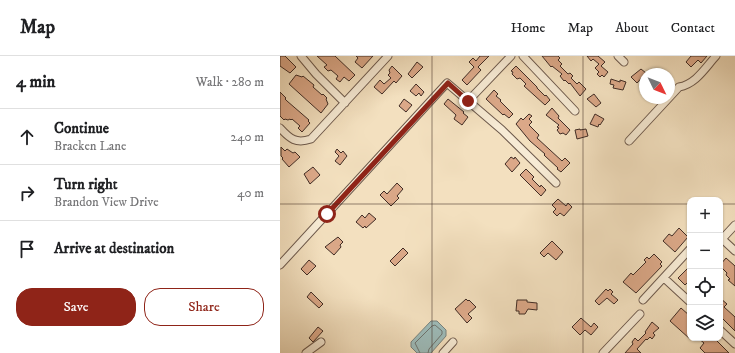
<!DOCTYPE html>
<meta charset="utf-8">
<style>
body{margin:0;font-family:"IM FELL DW Pica",serif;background:#f2f2f2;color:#202124}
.controls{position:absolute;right:12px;bottom:12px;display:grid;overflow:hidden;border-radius:8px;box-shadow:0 1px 3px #0004}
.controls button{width:36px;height:36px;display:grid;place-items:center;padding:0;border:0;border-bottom:1px solid #e0e0e0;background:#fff;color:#202124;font:20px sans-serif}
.compass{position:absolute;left:359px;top:12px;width:36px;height:36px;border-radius:50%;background:#fff;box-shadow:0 1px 3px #0004;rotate:133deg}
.stop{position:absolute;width:12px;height:12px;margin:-9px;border:3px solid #8f2418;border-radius:50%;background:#fff}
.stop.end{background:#8f2418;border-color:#fff;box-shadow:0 1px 4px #0008}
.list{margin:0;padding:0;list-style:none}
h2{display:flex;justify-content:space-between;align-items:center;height:52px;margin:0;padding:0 16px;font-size:17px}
h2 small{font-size:13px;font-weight:400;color:#757577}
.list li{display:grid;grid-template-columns:26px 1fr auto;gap:12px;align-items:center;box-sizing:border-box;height:56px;padding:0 16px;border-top:1px solid #e0e0e0}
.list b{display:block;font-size:15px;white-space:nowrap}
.list p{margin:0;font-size:13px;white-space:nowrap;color:#757577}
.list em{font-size:13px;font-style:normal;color:#757577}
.actions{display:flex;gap:8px;padding:12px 16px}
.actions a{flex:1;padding:9px 0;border:1px solid #8f2418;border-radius:16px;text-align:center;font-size:14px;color:#8f2418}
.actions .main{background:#8f2418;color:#fff}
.icon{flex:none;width:22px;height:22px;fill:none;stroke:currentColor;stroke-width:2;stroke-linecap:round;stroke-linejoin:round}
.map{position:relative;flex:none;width:455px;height:297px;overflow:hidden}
header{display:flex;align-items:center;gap:24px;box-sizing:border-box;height:56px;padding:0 20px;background:#fff;border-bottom:1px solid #e0e0e0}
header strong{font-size:19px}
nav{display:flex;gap:22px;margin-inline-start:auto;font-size:14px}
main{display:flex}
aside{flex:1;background:#fff}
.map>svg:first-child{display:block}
.water{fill:#9dbbb9;stroke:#78827e}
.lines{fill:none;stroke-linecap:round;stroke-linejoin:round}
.shore{stroke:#6e746f;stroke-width:1}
.building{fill:#dba888;stroke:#402c25}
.minor-casing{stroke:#6d594c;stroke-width:9}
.minor{stroke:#f7ebd5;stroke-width:7}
.route{stroke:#8f2418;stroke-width:5}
.grid{fill:none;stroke:#402c25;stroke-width:1;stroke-opacity:0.55}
</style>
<header>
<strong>Map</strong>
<nav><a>Home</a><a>Map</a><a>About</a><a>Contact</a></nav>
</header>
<main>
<aside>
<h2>4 min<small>Walk · 280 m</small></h2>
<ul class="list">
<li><svg class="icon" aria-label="ahead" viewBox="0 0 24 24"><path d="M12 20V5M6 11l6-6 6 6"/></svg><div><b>Continue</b><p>Bracken Lane</p></div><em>240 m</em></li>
<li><svg class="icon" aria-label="right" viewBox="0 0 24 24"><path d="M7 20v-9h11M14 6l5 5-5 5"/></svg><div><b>Turn right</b><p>Brandon View Drive</p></div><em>40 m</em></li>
<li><svg class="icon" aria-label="arrive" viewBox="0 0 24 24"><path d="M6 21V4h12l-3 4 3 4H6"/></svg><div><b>Arrive at destination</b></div></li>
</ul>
<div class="actions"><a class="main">Save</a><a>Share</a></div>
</aside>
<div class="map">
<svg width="455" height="297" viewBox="0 0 455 297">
<rect width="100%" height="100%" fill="#f3e0bf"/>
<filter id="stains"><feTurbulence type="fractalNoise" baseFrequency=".005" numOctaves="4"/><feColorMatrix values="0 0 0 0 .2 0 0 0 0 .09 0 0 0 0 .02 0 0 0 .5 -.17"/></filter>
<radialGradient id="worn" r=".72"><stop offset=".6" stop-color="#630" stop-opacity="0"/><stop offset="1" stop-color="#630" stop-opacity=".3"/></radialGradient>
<path class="water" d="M151 265H157L166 274V280L151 297H137L131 291V286Z"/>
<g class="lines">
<path class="shore" d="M140 297 135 287 152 270 155 269 162 275V278L149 293 148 297"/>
</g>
<path class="building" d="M0 0H5L16 11 10 17 0 10Z
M37 0H55L75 19 69 25 64 21 60 26 56 23 58 20 51 14 48 15 44 11 47 9Z
M76 0H93L82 12 75 6 78 2Z
M200 0H209L198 11 201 14 187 29 182 24 194 11 189 6 193 2 196 5Z
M262 0H278L280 2 278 4 282 8 280 10 288 18 290 17 293 20 291 22 297 28 299 26 306 33 300 40 290 27 289 28 285 24 284 25 280 20 282 18 272 10 271 11Z
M307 0H318L325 6 321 10 328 16 324 21 322 19 320 21 317 18 319 16 315 12 319 8 313 3 311 5Z
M411 0H427L421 7 418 4 411 11 406 6Z
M137 6 143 11 132 22 128 18Z
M112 10 122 20 116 27 114 25 102 38 94 31 100 24 104 28 111 22 108 19 110 17 109 14Z
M236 10 257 31V32L265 40 266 39 270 44 265 49 244 30 246 28 240 22 237 23 232 18 233 16 231 15Z
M361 13 366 17 357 27 351 21Z
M16 19 22 21 23 20 34 29 33 31 42 39 43 38 47 42 46 43 48 48 41 57 9 28Z
M331 23 340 26V24L346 26 343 34 333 32 334 29 330 28Z
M136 28 144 36 141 40 139 37 136 40 130 35Z
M214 34 218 38 216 40 221 44 220 45 233 58 229 62 224 58 223 59 206 43Z
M0 36 6 42 5 43 7 45 29 64 28 65 30 67 22 76 18 72 20 70 12 63 11 64 10 63 8 64 5 63 4 64 0 60Z
M314 38 321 47 316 51 307 43Z
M124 43 132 49 126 56 119 50Z
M168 43 184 56 183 57 188 61 182 69 174 63 176 59 164 48Z
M272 52 279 60 278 62 290 74 286 79 283 77 280 78 277 74 279 72 277 71 279 69 266 59Z
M249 58 252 60 249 63 252 66 249 69 259 79 257 82 282 105 285 102 290 107 281 116 277 113 278 112 265 100 264 99 265 98 250 85 236 68 241 62 243 64Z
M315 58 324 63 320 69 319 68 318 71 310 68Z
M300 73V74L306 73 308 80 297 83 295 74Z
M1 91 5 95 7 93 13 97 15 96 20 101 9 111 2 103 3 102 1 100Z
M57 93 61 97 63 95 67 100 60 109 55 105 59 100 55 96Z
M231 101 234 103 235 101 240 107 232 116 225 108Z
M33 111 40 119 30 128 24 118Z
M246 113 254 121 252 123 260 131 261 129 266 134 261 140 240 119Z
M117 127 123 133 117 140 119 142 111 150 100 139 104 135 107 138Z
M278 143 286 150 288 147 292 151 284 160 280 157 277 160 273 156 276 153 272 149Z
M89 157 96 163 86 172 85 170 83 172 76 166 82 159 85 162Z
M399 172 408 181 395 196 383 185 389 178 392 180Z
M58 181 63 186 60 189 61 191 54 199 45 191Z
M272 185 283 196 276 204 268 197 264 201 260 197Z
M123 192 128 197 115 210 110 205Z
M374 198 382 206 380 208 382 210 356 237 343 226 351 217 353 219 366 206 364 204 367 201 369 203Z
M446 202 455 210V230L448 224 450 223 446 219 447 217 440 210V209Z
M29 204 36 210 27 219 21 213Z
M410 210V224L405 229 398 222Z
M326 233 328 235 330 233 333 236 331 238 338 244 334 248 327 242 319 249 315 245Z
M31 236 43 248 39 252 27 241Z
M440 242 447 248 444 251 455 261V275L440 260Z
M186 243 188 245 189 244 196 251 188 258 192 262 187 267 175 253Z
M237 244H247V246L257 247V254L248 253 245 258H239V255H236Z
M401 252 410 260V283L390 265Z
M301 262 311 271 314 267 318 271 311 279 305 274 300 279 292 271Z
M372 266 379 272 373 277 375 279 372 283 370 281 367 284 366 283 357 293 361 297H345L353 288 352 286 355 282 358 285 366 277 365 276Z
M38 271 43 275 33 286 29 282Z
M418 282H434L449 297H425L420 292 424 287Z"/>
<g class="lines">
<defs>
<path id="minor" d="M21 0 36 18 65 47
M243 0 295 55
M338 0 344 6
M188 45 231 0
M0 72C10 83 16 88 31 83L108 0
M349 85 399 31C416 28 425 12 436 0
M440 181 455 195
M442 183 455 169
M0 209 167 27 222 74 276 127
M384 222 410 246
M363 244 410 193
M440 274 455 288
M26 297 41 286
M163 297 173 286
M323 297 360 258"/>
</defs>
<use href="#minor" class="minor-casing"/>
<use href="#minor" class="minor"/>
</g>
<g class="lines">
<path class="route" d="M47 158 168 27 188 45"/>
</g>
<path class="grid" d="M152 0V297M303 0V297M0 148H410M440 148H455"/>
<rect width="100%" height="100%" filter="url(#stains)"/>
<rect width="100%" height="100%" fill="url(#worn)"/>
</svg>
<div class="controls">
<button>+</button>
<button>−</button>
<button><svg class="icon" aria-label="locate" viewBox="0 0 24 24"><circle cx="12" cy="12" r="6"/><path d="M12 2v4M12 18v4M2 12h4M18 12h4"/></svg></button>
<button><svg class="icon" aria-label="layers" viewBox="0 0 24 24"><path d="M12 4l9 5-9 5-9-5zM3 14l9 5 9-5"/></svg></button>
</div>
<svg class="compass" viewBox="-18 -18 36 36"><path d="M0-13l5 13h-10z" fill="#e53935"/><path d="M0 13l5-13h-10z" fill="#757577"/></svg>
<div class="stop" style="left:47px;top:158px"></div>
<div class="stop end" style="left:188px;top:45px"></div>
</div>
</main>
